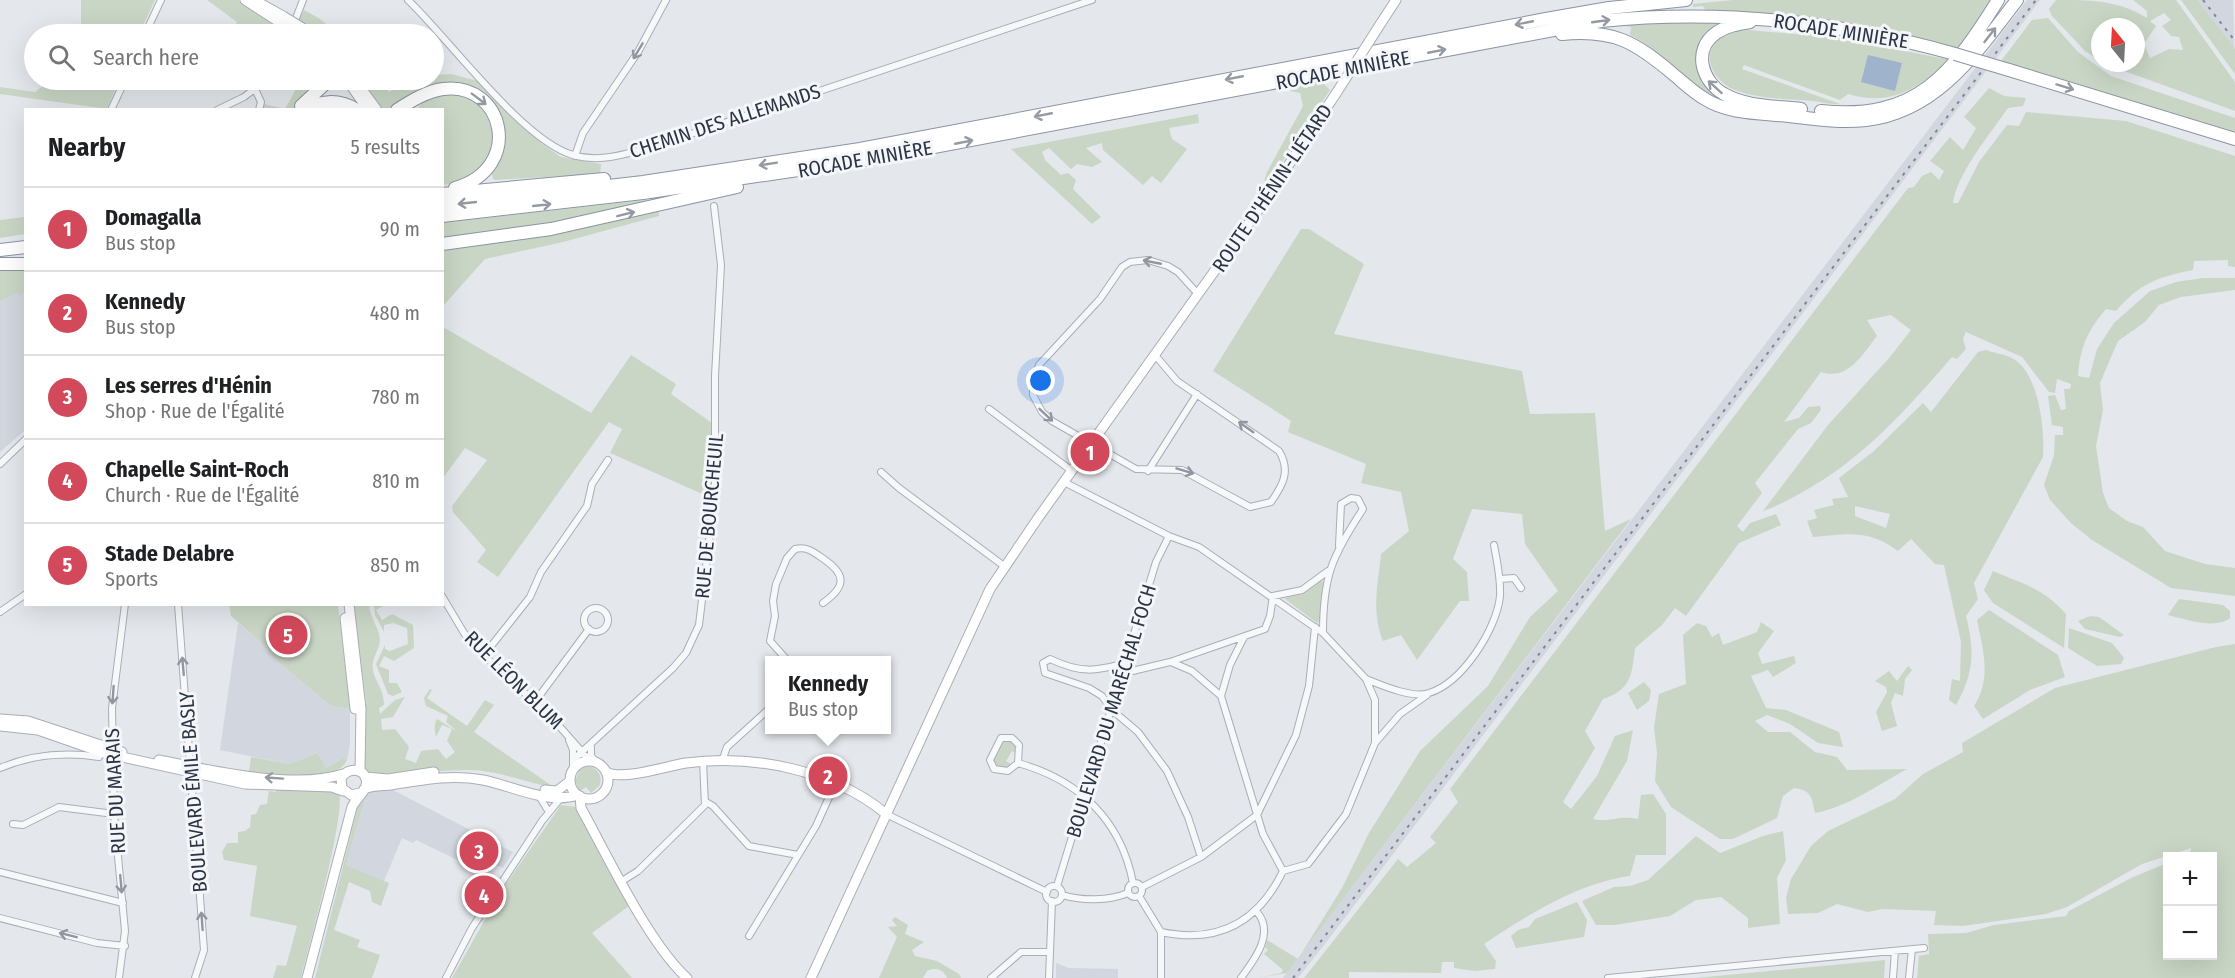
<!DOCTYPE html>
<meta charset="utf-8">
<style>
body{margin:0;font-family:"Fira Sans Condensed",sans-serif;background:#f2f2f2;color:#202124}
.controls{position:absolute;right:18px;bottom:18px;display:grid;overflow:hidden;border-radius:0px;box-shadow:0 6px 24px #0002}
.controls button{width:54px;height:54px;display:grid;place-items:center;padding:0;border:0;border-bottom:2px solid #e0e0e0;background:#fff;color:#202124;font:30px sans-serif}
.compass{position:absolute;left:2091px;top:18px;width:54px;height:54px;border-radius:50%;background:#fff;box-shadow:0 6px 24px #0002;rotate:342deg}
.you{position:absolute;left:1041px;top:381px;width:21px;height:21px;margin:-15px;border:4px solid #fff;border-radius:50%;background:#1a73e8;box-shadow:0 0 0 9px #1a73e833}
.badge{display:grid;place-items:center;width:39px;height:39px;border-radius:50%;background:#d1495b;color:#fff;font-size:20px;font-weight:700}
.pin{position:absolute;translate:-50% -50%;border:3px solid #fff;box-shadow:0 2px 6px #0006}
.popup{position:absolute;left:765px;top:656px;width:126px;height:78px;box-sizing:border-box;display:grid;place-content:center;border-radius:0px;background:#fff;filter:drop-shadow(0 2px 4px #0005);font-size:20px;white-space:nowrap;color:#757577}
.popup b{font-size:22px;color:#202124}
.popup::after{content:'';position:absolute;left:50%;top:100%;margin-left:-12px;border:12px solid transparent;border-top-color:#fff}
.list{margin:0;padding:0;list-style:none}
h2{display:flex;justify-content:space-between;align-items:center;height:78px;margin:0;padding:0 24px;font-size:26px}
h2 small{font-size:20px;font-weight:400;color:#757577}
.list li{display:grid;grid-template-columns:39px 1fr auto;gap:18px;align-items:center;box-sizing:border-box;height:84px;padding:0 24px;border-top:2px solid #e0e0e0}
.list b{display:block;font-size:22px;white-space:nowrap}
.list p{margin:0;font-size:20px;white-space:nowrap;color:#757577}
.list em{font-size:20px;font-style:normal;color:#757577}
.icon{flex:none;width:33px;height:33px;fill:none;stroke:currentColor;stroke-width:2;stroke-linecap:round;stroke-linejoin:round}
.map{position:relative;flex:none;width:2235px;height:978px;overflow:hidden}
.search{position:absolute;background:#fff;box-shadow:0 6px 24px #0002;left:24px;top:24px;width:420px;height:66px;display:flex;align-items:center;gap:15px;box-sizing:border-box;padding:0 21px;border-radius:33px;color:#757577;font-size:22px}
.panel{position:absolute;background:#fff;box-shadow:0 6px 24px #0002;left:24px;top:108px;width:420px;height:498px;border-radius:0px}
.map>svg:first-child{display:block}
.built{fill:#d2d6de}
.green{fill:#c9d6c5;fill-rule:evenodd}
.water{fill:#9fb4cc}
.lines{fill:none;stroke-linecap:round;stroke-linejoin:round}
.street-casing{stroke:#a9aeb7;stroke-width:8}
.secondary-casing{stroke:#a9aeb7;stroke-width:11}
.highway-casing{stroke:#8b94a3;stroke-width:14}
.street{stroke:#f7f8fa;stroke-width:6}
.secondary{stroke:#fff;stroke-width:9}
.highway{stroke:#fff;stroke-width:12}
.rail{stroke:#7d8696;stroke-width:2;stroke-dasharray:3 6;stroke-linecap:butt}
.secondary-bridge-casing{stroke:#a9aeb7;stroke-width:11;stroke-linecap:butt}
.highway-bridge-casing{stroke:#8b94a3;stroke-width:14;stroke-linecap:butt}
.secondary-bridge{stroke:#fff;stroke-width:9}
.highway-bridge{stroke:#fff;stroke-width:12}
.oneway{stroke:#959aa2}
.oneway2{stroke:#9196a0}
.labels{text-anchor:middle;stroke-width:6;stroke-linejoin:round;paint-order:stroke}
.street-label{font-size:20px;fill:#2b3445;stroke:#f4f6f9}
</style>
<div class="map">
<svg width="2235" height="978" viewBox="0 0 2235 978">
<rect width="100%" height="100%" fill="#e4e7ec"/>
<path class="built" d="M2027 0H2040L1328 940 1298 978H1283Z
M2185 0H2233L2235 69Z
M25 286V430L0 452V289Z
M238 623 267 648 269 654 331 706 350 709V744L347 760 343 758 326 768 316 753 289 764 220 750Z
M391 789 513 852 503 868 474 855 466 864 416 840 413 843 402 838 384 881 346 865 366 795 371 791Z
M1056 963 1069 968 1118 969V978H1056Z"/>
<path class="green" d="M81 0H155L139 34H89L81 30Z
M207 0H238L286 33 231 34 237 22Z
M1733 0H1990L1959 49C1875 27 1792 12 1705 10L1703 6 1693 7V4Z
M2056 0C2093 0 2117 0 2147 18V11L2133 0H2176L2235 82V111L2102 63H2136V27H2100V61L2085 51 2052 16 2049 9ZM2164 13 2171 20 2162 26 2171 36 2179 37 2183 50 2169 49 2150 58 2144 44 2156 26 2150 21Z
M2181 0H2197L2235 49V74Z
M304 10 320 19 339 34H318L299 20Z
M2048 18 2078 52 2111 76 2235 118V134L2001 61 2032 20Z
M1727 21 1699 55 1728 102C1688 91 1667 52 1630 35L1631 27 1624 26 1652 22Z
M1748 30 1833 37 1951 60C1918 88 1892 107 1848 94L1840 100 1744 65 1742 69 1840 104C1831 105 1822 102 1813 101 1787 99 1759 99 1735 90 1715 82 1700 57 1718 40 1726 32 1737 31 1748 30Z
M451 74 482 82 541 143 561 157 601 164 600 174 494 180 490 171C517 141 502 119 480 92H420L390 109H381L361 80H379L389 92 414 80H434V75Z
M51 80H119L107 109 0 94V87L35 92Z
M301 80H324L293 109 262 110 264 104 285 109Z
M1321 81 1330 90 1264 189 1262 188 1267 172 1303 106 1300 93 1291 91 1290 86Z
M1989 88 2004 96 2026 98 2023 106 2008 108C1991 133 1957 173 1953 203H1958L1979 162 2007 125 2019 126 2026 112 2126 121 2235 156V267L2228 266V260L2194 261 2193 270C2158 277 2140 283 2116 311L2106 309C2088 330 2080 347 2078 376L2089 378 2097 349 2114 323 2150 291 2176 282 2203 278H2235V290L2181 297 2159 305 2145 322 2118 341 2100 383 2103 410 2096 446 2103 493 2109 508 2127 521 2143 527 2165 551 2205 564 2235 568V596L2171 588 2092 540 2071 523 2050 500 2044 485 2054 455 2055 435H2063V427L2052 425 2048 396 2055 395 2061 410 2066 409 2064 389H2070L2071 384 2057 379 2055 393 2049 392 2022 357 1966 332 1963 339 1966 349 1957 359 1952 357C1907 409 1862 460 1801 493 1788 500 1776 507 1763 511L1828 425 1890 357 1911 330 1891 315 1867 320 1877 336C1862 355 1848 381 1821 372L1784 422 1799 418 1808 407 1820 406 1821 410 1811 423 1798 429 1755 483 1762 493 1737 526 1743 532 1750 523 1776 514 1781 525 1739 543 1686 616 1675 608 1662 625 1635 648C1632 675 1631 690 1603 699L1585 731 1595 748 1563 802 1571 809 1597 776 1615 736 1633 730 1627 761 1593 819C1611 823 1617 815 1638 819L1641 795 1653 794 1666 814V855H1636L1630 876C1578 883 1528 915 1484 944L1496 961 1495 969 1475 971 1454 968V962H1442L1441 973 1349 972V978H1304L1398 859 1407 867 1436 843 1430 837 1458 802 1450 789 1908 188 1914 187 1922 176 1931 172 1939 180 1944 171 1930 161 1950 137 1963 150 1976 128 1964 117Z
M449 93C455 94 462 94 468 96 477 100 485 112 489 121 503 155 476 182 443 185L442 110H416L425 100Z
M1198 114 1199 123 1169 128 1172 139 1187 149 1161 183 1152 176 1143 185 1103 150 1102 143 1086 148 1102 162 1092 167 1077 164 1071 169 1049 148 1042 152 1045 160 1061 175 1068 173 1076 180 1073 189 1101 217 1092 224 1011 149Z
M646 200 647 203 554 223 443 238 442 223Z
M659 211V216L563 242 485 259 443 306V251L546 235Z
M25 217V234L0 238V220Z
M1301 229H1309L1364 264 1334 334 1522 371 1530 414 1595 413 1605 531 1631 519 1287 973 1257 978 1281 973 1283 970 1264 954 1268 950 1265 947 1267 940 1298 959 1342 888 1369 833 1420 751 1488 686 1530 617 1558 591 1525 544 1522 514 1472 509 1453 559 1467 572 1469 601H1460L1417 660 1401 635 1383 641C1371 613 1378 582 1381 554L1409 531 1401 492 1361 483 1366 464 1288 432 1291 421 1213 371Z
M25 269 24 293 20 295 18 292 0 301V271Z
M443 327 591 413 631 355 676 384 671 394 712 423V491L700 493 610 453 622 429 609 422 498 577 477 562 486 550 453 512 452 506 487 460 465 448 443 478Z
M1986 350C1994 353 2004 354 2012 358 2039 372 2045 430 2043 457L1974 583 1978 599 1966 616C1975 652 1974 673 1956 705L1949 700 1952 679 1960 681 1961 642 1944 565 1935 564 1911 539 1898 551C1868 529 1848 534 1813 537L1807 521 1817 518 1814 510 1834 505 1832 499 1848 497 1839 478 1874 451 1923 403 1931 412 1978 352ZM1855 506 1890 514 1886 528 1855 516Z
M1993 571C2023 584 2043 588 2066 614L2064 648 1993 603 1984 590Z
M1320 579 1324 582 1322 620 1317 623 1284 598 1302 594Z
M2179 599 2223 605 2230 611V618C2215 630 2185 619 2168 615Z
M229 605H338L350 709 331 706 269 654 267 648 231 616Z
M353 605H369C370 618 380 629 380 641 379 650 371 659 373 669 374 681 384 688 384 705L379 708 380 714 395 700 405 697 393 717 381 719 382 730 395 729 409 747 405 759 416 763 421 751 438 749 446 759 455 752 447 741 452 729 442 725 436 737C435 731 433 726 437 719L458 732 446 722 448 716 426 706 424 698 430 689 432 690 427 698 467 726 485 700 494 705 474 732 555 788C527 783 498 770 469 770 436 770 402 776 368 773L363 763 366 702Z
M374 605H385L376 610 382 620 392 614 413 625 414 648 394 661 384 656 379 666 389 670V683H397L402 692 393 696 388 694 376 664 385 645V649L390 651 408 644 407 628 393 623 384 625V632L375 615Z
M1989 610 2058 655 2065 677 2030 690 1983 719 1974 706C1992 678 1983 650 1977 620Z
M2090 616 2099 617 2124 635 2120 637 2085 629 2078 621Z
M1761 622 1774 631 1758 653 1762 664 1794 656 1796 663 1773 677 1768 670 1751 676 1766 708 1786 710 1839 732 1843 747 1818 743 1790 724 1767 715 1755 721 1768 732H1790L1815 752 1837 757 1847 770 1907 769C1878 785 1848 807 1815 813 1812 797 1811 790 1794 788L1783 796 1777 818 1733 839H1720L1671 807 1655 781 1657 753 1654 728 1659 694 1686 684 1683 635 1697 623 1706 626 1712 637 1719 633 1723 645 1757 632Z
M2069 628 2112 643 2124 658 2121 664 2097 666 2068 648Z
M2235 644V978H1917L1919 956 1929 954 1928 934 1966 933 1994 925 2066 916 2069 911 2131 878 2167 863 2168 956H2212V856H2190L2191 848 2142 864 2067 907 2046 914 1963 926 1934 925 1936 911 1883 909 1868 912 1837 904 1818 913 1788 914 1786 898 1791 879 1811 846 1828 831 1895 799 1923 774 1963 752 1962 743 2055 688 2216 647Z
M1908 666 1912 670 1905 679 1903 696 1895 693 1891 703 1897 726 1882 731 1876 712 1887 692 1886 687 1875 681 1889 671 1897 681Z
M1644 682 1651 690 1649 701 1637 710 1628 693Z
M1003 740H1012L1017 750 1016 753 1012 751 1006 761 1011 764 1007 768 994 766 992 758Z
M317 753 326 768 343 758 347 760C337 784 271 775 249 772L251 757 289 764Z
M588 766C598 768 602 775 600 785L591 793 586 787 580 791 575 781 580 769Z
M276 790H328L338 792C349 804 307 953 301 978H273L277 965 286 966 297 926 250 916 257 866 224 860 222 852 227 843H238V832L245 831 250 827 251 815 256 814 260 805 267 804 269 791 276 792Z
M366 795 346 865 389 883 381 906 372 902 370 891 349 882 334 930 360 940 357 947 380 955 372 978H315L359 802Z
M561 805 576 807 629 906 592 933 632 978H452L501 891Z
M1783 831 1786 860 1777 878 1780 924 1748 928V918L1721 897 1696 900 1670 916 1615 925H1596L1582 901 1614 887 1630 886 1648 880 1696 836 1720 853 1763 836Z
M1577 902 1587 920 1584 937 1516 948 1511 936 1518 930 1529 927 1535 919Z
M895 917 908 925 905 934 924 942 912 950 915 956 937 961 959 974 961 978H947C943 969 936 967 927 971L923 978H879L897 937 888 927 897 926 892 920Z
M1885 960 1884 978H1694H1695Z"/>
<path class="water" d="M1868 55 1902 63 1895 91 1861 82Z"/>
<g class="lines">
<defs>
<path id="street" d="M408 0C449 39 523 141 573 155 599 163 624 154 649 148L1092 0
M293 26 303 0
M145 34 161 0
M255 89 261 102 259 110
M111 110 125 80
M217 110 244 97 266 80
M575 156 583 133 638 52 666 0
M1155 355 1177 381 1279 451C1291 471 1283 485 1271 502L1250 507 1182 470 1136 469 1052 421 1042 412 1033 395V384L1039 365 1100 299 1122 267 1130 262 1148 260 1168 266 1178 272 1198 294
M989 409 1072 471
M0 464 26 439
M1148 471 1197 394
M881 472 899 488 1004 566
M1064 482 1169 536 1199 547 1323 633 1366 679 1375 700V743
M1500 579 1514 578 1521 588
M442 596 464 633 477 649 553 719 590 761
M178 604 204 950 195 978
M584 620a12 12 0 1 1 24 0a12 12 0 1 1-24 0Z
M0 612 26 594
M1323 633C1323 576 1332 556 1363 509L1358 499 1351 498 1341 504 1339 546
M484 655 530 597 541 572 587 506 592 484 608 460
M787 660 770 641 775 616 773 601 776 584 787 558 795 549C808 546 815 553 825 560 848 576 844 588 823 603
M1171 662 1192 671 1221 696
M1127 663C1094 671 1082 674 1050 659L1043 663 1045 673 1089 688 1102 696 1112 710 1138 732 1167 771 1188 817 1201 857
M1124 673 1170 662 1265 629 1270 616 1273 596 1302 590 1328 571
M1366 679C1381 685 1413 699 1429 693 1462 683 1497 629 1500 596 1501 578 1497 562 1494 545
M534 703 589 629
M569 740 573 750V770
M591 747V756L596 762
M573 760 673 668 686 653 699 625 715 491V376L721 265 714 206
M722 761 727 747 770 708
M1018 763 1008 771 994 769 990 760 1001 738H1012L1019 745 1018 763C1079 780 1121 820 1133 883
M0 768C31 755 66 752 99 757
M539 796 547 809
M706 802 713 806 749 846 798 855
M886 814 1047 892
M13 824 23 825 59 807 114 814
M1283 871 1308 864 1346 814 1375 743 1400 714 1427 695
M0 872 123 903
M622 881 638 871 705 805 703 761
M1128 890a7 7 0 1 1 14 0a7 7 0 1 1-14 0Z
M1057 886 1156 562 1169 536
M1046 894a8 8 0 1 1 16 0a8 8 0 1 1-16 0Z
M1142 887 1201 857 1257 815 1296 735 1309 686 1315 627
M1062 895C1082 901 1109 901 1128 893
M1139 896 1161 932C1218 944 1258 923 1283 871L1263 834 1221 696 1230 665 1244 637
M0 918 97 943 125 946
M1161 932V978
M749 936 816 826 835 784
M119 978 125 931 114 814 112 708 125 604
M446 978 472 928 542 821 560 799
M991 978 1021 952H1049
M1049 978 1052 901
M1241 978C1255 959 1275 933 1257 912
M1608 978 1924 948
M1893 978 1895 951
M1909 978 1912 949"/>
<path id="secondary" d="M245 0 279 22
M256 1 283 16
M1381 23 1396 0
M301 27 310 34
M347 80 368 110
M355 80 377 110
M349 604 361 709 360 771
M345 618 355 709
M0 719 28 721 122 752
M0 726 38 730 104 753 245 784 332 787 343 791
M159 760C208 770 295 790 343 774
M570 780a19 19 0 1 1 38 0a19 19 0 1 1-38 0Z
M606 772C622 781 666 766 686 763 754 754 832 770 885 813
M365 777 388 779 434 772
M364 789C373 785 382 786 391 785 422 780 452 774 483 780 513 786 548 805 578 795
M545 790 557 791 570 781
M580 796 581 808C607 855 649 944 687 978
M307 978 352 807C355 800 364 793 366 786 370 768 347 765 341 779L342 788 351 795 360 793
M811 978 990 589 1038 518 1266 199 1335 95"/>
<path id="highway" d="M1750 22C1738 24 1726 26 1716 33 1692 50 1702 82 1724 94 1746 107 1776 106 1801 109
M1562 34C1614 29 1635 42 1673 74 1684 83 1693 92 1705 99 1728 114 1762 113 1789 116 1814 119 1840 123 1866 120 1937 112 1977 52 2017 0
M2009 70 2235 139
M365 104 370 110
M301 106 329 80
M301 110C320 101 338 98 357 110
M397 110C411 101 427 91 443 89 504 81 525 168 455 188
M1821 111C1916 121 1952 74 1998 0
M442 194 604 179
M442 205 643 182 860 149 1546 19 1609 8 1686 0
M442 216 643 193 865 160 1601 21C1722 9 1838 21 1955 54
M442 244 551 229 737 187
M0 250 26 247
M0 264H26"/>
</defs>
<use href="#street" class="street-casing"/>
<use href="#secondary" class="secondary-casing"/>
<use href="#highway" class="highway-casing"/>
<use href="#street" class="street"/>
<use href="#secondary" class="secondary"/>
<use href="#highway" class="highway"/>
<path class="rail" d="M2203 0 2235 41
M1293 978 2036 0"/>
<defs>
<path id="secondary-bridge" d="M283 16 301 27
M279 22 296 34
M1335 95 1381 23"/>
<path id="highway-bridge" d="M1955 54 2009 70"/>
</defs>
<use href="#secondary-bridge" class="secondary-bridge-casing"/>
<use href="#highway-bridge" class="highway-bridge-casing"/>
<use href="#secondary-bridge" class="secondary-bridge"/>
<use href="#highway-bridge" class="highway-bridge"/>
</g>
<defs><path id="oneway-shaft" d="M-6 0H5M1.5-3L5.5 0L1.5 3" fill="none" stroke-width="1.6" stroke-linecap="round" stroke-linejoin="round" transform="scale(1.5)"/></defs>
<g class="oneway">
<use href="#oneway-shaft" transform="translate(1601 21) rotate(-8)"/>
<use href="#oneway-shaft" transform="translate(1524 23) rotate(169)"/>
<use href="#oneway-shaft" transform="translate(1990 35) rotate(-52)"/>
<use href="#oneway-shaft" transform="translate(1437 51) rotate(-11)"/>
<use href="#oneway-shaft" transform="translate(1234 78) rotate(169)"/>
<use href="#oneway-shaft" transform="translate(1715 87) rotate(-138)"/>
<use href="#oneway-shaft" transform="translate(2065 87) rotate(17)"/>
<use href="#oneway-shaft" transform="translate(479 99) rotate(37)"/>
<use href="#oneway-shaft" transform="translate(1043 115) rotate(169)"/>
<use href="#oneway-shaft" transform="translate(964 142) rotate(-11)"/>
<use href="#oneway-shaft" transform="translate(768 164) rotate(171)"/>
<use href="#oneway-shaft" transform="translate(467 203) rotate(174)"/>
<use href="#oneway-shaft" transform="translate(542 205) rotate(-6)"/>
<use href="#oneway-shaft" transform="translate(626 214) rotate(-14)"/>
<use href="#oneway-shaft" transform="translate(274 778) rotate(-176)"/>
</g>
<g class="oneway2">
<use href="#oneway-shaft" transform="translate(638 51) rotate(121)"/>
<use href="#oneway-shaft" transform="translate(1152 262) rotate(-169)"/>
<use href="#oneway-shaft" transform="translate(1046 415) rotate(43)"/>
<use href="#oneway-shaft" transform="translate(1246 427) rotate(-145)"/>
<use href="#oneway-shaft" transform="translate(1185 471) rotate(17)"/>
<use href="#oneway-shaft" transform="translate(183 666) rotate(-95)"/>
<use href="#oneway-shaft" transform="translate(113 695) rotate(94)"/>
<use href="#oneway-shaft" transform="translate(121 884) rotate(85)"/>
<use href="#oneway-shaft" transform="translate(202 921) rotate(-94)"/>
<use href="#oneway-shaft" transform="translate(68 935) rotate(-166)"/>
</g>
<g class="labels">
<g class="street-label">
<text transform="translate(1841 31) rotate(9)" y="7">ROCADE MINIÈRE</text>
<text transform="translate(1343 70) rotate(-11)" y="7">ROCADE MINIÈRE</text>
<text transform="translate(725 121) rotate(-18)" y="7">CHEMIN DES ALLEMANDS</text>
<text transform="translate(865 159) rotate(-10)" y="7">ROCADE MINIÈRE</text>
<text transform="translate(1272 188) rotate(-56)" y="7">ROUTE D'HÉNIN-LIÉTARD</text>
<text transform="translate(709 516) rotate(-85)" y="7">RUE DE BOURCHEUIL</text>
<text transform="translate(514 680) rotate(45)" y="7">RUE LÉON BLUM</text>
<text transform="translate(1111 711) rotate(-73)" y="7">BOULEVARD DU MARÉCHAL FOCH</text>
<text transform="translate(115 791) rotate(-93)" y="7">RUE DU MARAIS</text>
<text transform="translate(193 792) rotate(-94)" y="7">BOULEVARD ÉMILE BASLY</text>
</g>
</g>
</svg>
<div class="controls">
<button>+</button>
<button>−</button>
</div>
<svg class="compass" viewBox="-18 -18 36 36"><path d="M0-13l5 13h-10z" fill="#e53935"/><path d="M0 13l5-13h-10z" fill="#757577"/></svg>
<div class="you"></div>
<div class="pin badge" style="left:1090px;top:452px">1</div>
<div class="pin badge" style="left:828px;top:776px">2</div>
<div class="popup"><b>Kennedy</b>Bus stop</div>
<div class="pin badge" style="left:479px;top:851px">3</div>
<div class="pin badge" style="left:484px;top:895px">4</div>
<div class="pin badge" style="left:288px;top:635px">5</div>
<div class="search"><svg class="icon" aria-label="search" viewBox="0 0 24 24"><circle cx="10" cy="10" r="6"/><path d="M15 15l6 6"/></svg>Search here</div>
<section class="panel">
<h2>Nearby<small>5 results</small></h2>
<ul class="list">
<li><span class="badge">1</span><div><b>Domagalla</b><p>Bus stop</p></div><em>90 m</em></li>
<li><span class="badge">2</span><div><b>Kennedy</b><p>Bus stop</p></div><em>480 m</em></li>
<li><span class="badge">3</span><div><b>Les serres d'Hénin</b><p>Shop · Rue de l'Égalité</p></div><em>780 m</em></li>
<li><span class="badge">4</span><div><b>Chapelle Saint-Roch</b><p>Church · Rue de l'Égalité</p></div><em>810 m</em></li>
<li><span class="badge">5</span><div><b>Stade Delabre</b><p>Sports</p></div><em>850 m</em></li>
</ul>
</section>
</div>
